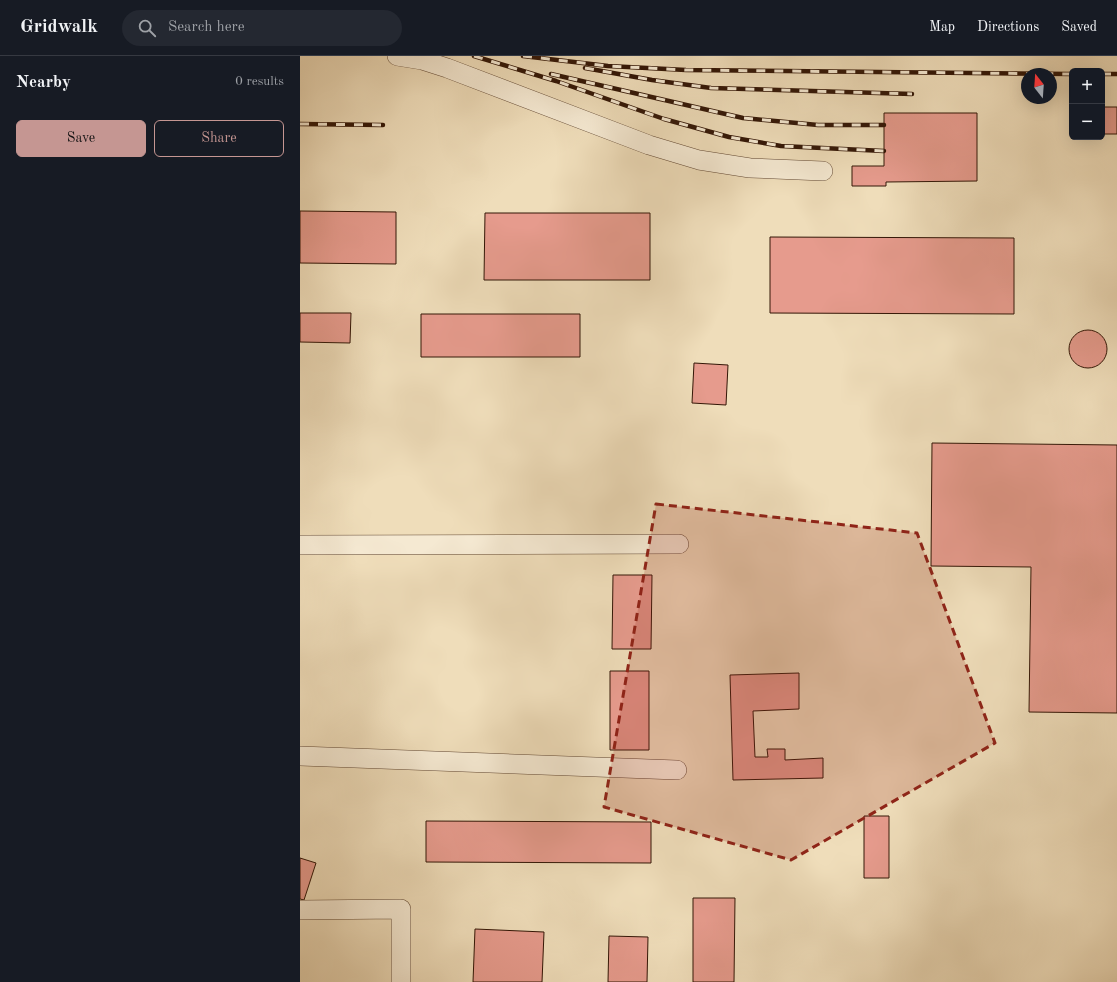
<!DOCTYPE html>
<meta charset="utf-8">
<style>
body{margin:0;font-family:"Old Standard TT",serif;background:#242831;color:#f1f3f6}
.controls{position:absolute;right:12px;top:12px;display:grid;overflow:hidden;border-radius:6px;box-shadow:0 4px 16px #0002}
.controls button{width:36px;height:36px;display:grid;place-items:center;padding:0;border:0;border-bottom:1px solid #363941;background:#171b24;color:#f1f3f6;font:20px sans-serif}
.compass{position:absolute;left:721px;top:12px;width:36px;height:36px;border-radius:50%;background:#171b24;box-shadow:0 4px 16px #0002;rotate:343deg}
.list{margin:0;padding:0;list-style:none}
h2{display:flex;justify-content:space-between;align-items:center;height:52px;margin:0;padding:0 16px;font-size:17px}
h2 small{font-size:13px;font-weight:400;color:#9ea1a6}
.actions{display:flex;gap:8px;padding:12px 16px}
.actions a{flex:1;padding:9px 0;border:1px solid #c59692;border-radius:6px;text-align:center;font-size:14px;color:#c59692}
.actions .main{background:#c59692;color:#111}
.icon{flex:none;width:22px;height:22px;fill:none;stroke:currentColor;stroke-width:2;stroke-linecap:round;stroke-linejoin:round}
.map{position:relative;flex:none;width:817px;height:926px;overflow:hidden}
header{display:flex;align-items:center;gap:24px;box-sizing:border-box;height:56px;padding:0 20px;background:#171b24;border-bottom:1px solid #363941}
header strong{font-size:19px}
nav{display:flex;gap:22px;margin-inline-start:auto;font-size:14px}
.search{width:280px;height:36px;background:#242831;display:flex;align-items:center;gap:10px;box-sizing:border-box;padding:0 14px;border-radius:22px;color:#9ea1a6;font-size:15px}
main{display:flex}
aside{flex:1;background:#171b24}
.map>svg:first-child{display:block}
.building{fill:#e69b8d;stroke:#331606}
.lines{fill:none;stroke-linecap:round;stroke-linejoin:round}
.minor-casing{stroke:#624833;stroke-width:20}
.minor{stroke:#f5e9d2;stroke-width:19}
.rail-casing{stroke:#331606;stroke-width:4.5}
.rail{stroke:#f5e9d2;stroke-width:3;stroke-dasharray:9;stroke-linecap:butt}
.marked{fill:#8f2418;fill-opacity:0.2;stroke:#8f2418;stroke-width:3;stroke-dasharray:8 5;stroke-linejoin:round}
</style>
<header>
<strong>Gridwalk</strong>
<div class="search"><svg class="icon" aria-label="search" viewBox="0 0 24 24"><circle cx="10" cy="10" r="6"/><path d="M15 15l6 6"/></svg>Search here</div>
<nav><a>Map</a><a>Directions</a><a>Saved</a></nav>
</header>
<main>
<aside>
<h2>Nearby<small>0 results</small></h2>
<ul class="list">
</ul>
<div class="actions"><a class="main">Save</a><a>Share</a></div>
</aside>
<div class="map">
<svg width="817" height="926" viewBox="0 0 817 926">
<rect width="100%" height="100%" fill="#efddba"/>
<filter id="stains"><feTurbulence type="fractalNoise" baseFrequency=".005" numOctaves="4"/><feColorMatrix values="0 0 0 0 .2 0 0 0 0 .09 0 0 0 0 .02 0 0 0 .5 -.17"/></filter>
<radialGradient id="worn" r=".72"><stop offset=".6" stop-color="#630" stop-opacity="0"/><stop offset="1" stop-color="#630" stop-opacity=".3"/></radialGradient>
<path class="building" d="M802 51H817V78H802Z
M584 57H677V125L586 126V130H552V110H584Z
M0 155 96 156V208L0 207Z
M185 157H350V224H184Z
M470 181 714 182V258L470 257Z
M0 257H51L50 287 0 286Z
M121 258H280V301H121Z
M769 293a19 19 0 1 1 38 0a19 19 0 1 1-38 0Z
M394 307 428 309 426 349 392 347Z
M632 387 817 389V657L729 656 731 511 631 510Z
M313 519H352L351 593H312Z
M310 615H349V694H310Z
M499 617V653L453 655 455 701H468L467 693H485V704L523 702V722L433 724 430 619Z
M564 760H589V822H564Z
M126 765 351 766V807L126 806Z
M0 802 16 807 4 844 0 843Z
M393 842H435L434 926H393Z
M175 873 244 876 242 926H173Z
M309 880 348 881 347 926H308Z"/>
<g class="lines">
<defs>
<path id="minor" d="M97 0 122 4 147 12 349 89 399 104 450 112 523 115
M0 489 379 488
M0 700 377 714
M0 854 101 853V926"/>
</defs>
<use href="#minor" class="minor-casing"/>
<use href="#minor" class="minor"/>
<defs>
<path id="rail" d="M174 0 256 25 364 63 429 81 481 90 584 95
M223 0 308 10 386 14 772 18
M285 12 352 24 411 32 612 38
M251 18 443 62 518 69H584
M802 18H817
M0 68 83 69"/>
</defs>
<use href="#rail" class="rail-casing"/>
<use href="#rail" class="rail"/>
</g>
<path class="marked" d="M356 448 617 477 695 687 491 804 304 751Z"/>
<rect width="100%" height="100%" filter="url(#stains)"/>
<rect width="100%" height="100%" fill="url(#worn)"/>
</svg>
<div class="controls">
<button>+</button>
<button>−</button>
</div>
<svg class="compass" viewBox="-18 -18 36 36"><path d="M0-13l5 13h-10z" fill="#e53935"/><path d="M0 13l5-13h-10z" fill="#9ea1a6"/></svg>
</div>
</main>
